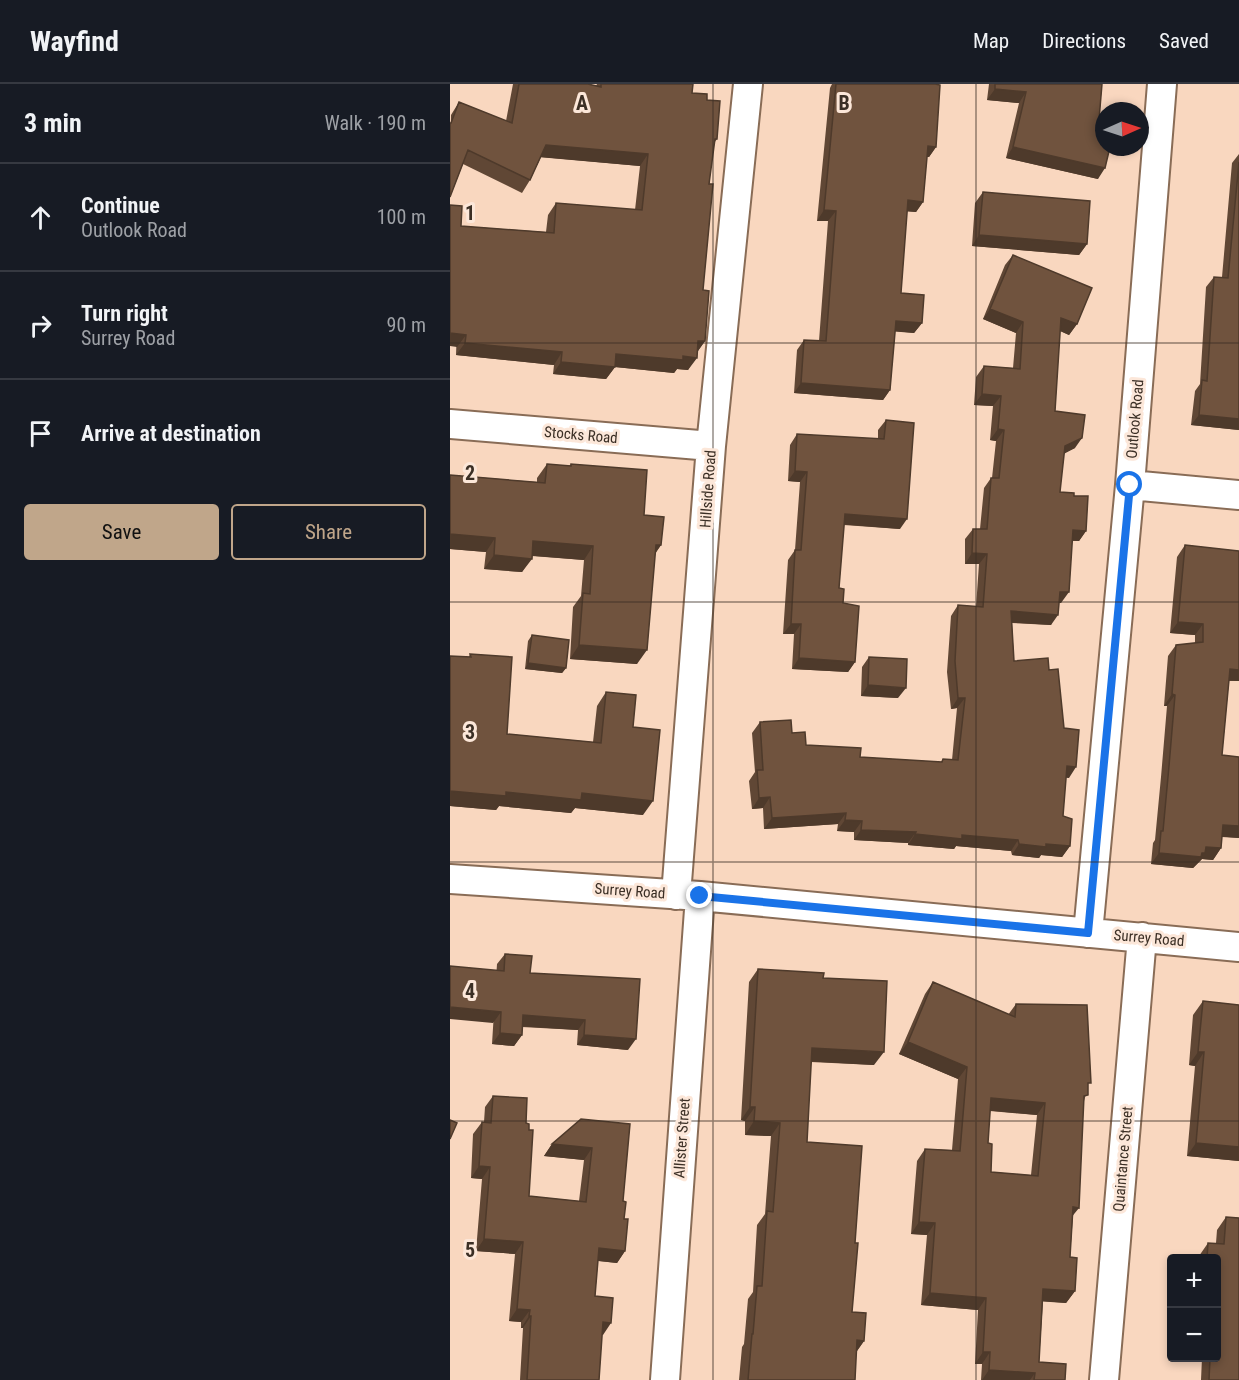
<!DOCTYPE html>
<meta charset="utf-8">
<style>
body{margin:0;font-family:"Roboto Condensed",sans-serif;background:#20242c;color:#f1f3f6}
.controls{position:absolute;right:18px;bottom:18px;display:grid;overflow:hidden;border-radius:6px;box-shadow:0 3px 9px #0003}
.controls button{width:54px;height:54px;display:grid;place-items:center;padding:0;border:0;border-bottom:2px solid #363941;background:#171b24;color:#f1f3f6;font:30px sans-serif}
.compass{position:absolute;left:645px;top:18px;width:54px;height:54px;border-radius:50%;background:#171b24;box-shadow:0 3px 9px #0003;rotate:87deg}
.stop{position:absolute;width:18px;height:18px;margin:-14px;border:4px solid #1a73e8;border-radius:50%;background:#fff}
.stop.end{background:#1a73e8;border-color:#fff;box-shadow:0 2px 6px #0008}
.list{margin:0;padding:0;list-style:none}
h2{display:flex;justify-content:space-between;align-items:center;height:78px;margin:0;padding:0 24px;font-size:26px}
h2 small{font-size:20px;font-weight:400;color:#9ea1a6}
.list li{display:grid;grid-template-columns:39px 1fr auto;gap:18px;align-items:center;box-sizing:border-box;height:108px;padding:0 24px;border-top:2px solid #363941}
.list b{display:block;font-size:22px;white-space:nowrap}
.list p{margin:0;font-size:20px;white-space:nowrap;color:#9ea1a6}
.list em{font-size:20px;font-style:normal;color:#9ea1a6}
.actions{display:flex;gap:12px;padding:18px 24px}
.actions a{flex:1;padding:14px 0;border:2px solid #c0a68a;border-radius:6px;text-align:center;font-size:21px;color:#c0a68a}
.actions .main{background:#c0a68a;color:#111}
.icon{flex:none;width:33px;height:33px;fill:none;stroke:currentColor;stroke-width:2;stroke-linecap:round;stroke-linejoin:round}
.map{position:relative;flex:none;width:789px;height:1296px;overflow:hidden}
header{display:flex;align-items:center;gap:36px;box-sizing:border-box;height:84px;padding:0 30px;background:#171b24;border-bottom:2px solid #363941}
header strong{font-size:28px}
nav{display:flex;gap:33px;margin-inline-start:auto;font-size:21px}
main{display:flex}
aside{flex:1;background:#171b24}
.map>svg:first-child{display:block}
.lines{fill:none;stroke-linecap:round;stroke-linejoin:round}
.minor-casing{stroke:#896c56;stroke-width:32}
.minor{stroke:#fff;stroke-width:28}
.wall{fill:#604735;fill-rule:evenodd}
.shaded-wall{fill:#4e3a2b}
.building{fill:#70533e;stroke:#4e3a2b;stroke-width:1.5;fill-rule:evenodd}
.route{stroke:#1a73e8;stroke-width:8}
.grid{fill:none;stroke:#3b2f25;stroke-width:1.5;stroke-opacity:0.55}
.labels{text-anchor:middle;stroke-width:6;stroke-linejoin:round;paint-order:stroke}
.street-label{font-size:15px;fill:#3b2f25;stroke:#fce7d9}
.grid-label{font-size:20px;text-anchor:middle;font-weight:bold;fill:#3b2f25;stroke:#fce7d9;stroke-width:6;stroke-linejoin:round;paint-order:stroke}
</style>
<header>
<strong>Wayfind</strong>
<nav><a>Map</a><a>Directions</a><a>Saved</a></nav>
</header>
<main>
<aside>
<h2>3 min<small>Walk · 190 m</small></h2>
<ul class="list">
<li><svg class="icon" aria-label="ahead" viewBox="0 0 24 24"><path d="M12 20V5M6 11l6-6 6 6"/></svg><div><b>Continue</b><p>Outlook Road</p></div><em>100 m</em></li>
<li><svg class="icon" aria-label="right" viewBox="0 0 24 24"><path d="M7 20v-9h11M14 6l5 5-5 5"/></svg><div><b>Turn right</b><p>Surrey Road</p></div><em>90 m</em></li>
<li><svg class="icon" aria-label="arrive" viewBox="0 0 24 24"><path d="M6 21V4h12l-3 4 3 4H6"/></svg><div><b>Arrive at destination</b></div></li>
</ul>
<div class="actions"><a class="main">Save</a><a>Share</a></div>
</aside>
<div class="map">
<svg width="789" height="1296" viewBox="0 0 789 1296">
<rect width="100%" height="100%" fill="#f9d7bf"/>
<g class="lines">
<defs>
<path id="minor" d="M0 340 261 362
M680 401 789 411
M0 795 250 812 789 863
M226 811 261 362 298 0
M638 849 680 401 712 0
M215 1296 250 812
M654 1296 692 853"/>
</defs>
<use href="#minor" class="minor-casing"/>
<use href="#minor" class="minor"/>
</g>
<path class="wall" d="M63 0H138L146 2 147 0H243L242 9 257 16 267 55 264 59 259 100 253 206 255 257 247 268 238 286 227 285 224 289 165 283 156 295 103 290 104 281 6 271 11 142 96 148 98 131 106 119 185 126 190 82 91 73 80 96 72 109 13 80 0 113 1 31 9 18 56 37Z
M382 0H386L486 63 479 73H477L473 118 466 128 457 127 451 209 472 239 464 249 445 247 440 306 433 316 344 309 347 266 354 256 369 257 378 137H367L380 4Z
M539 0H652L649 36 651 55 648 95 556 74 569 19 537 16Z
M789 70V346L741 341 745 307 750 300 756 203 764 193H772L782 79Z
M533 108 637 160 629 171 522 162 525 119Z
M563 171 627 240 619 251 610 247 605 327 625 364 614 369 610 408 624 412 636 447 629 457H622L611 519H609L601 541 562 539 564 577 599 586 619 694 616 693 613 732 620 762 612 773 591 771 589 774 562 771 561 767 506 762 504 765 458 761V759L404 756V748L387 747 388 740 314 745 313 724 302 725 299 697 305 688 302 649 310 638 342 649 356 661 410 673 491 678 493 675 502 676 507 624 501 625 497 588 501 532 508 521 526 523 529 480H515V455L523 445H530L534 404 541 394H542L546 357 540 356 543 322 524 321 526 293 534 282 563 284 566 249 533 235 555 181Z
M436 336 450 445 394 441 389 504 393 519 405 578 398 588 342 585 344 550H333L338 476 345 466 350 398 338 397 340 361 347 350 428 355V346Z
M97 380 119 382 121 380 194 431 211 461 205 470 187 580 120 575 123 523 131 512 134 476 82 472 72 488 34 485 36 468 0 465V391L87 398V394Z
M735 461 789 467V597H779L772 671 789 673V754L772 753 771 764 763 776 752 775 743 784 701 780 703 759 705 756 711 693 717 622H714L718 572 726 561 745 559V551L720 549 727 473Z
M82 551 116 584 112 589 75 585 78 557Z
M20 570 57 650 143 658 147 622 156 608 183 643 193 731 125 724 121 729 49 722 46 726 0 722V572L19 573Z
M419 573 448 614 411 612 412 583Z
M55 870 80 889 178 966 127 961 128 946 72 943V951L64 962 42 960 47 880Z
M308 885 373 894 424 981 361 978 357 1058 405 1159 402 1228 414 1257 406 1268 405 1296H289L292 1263 294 1260 298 1215 303 1208 307 1141 315 1130 321 1052 295 1051V1037L291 1036 299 898Z
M483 898 558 931 566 920 638 1003 634 1017 623 1132 620 1173 625 1207 616 1219 593 1217 589 1278 615 1296H531L532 1280H525L528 1226 471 1221 477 1151 461 1150 467 1077 475 1065 502 1066 508 995 449 970 475 910ZM540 1027 587 1031 581 1091 541 1088 538 1059Z
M753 917 789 921V1077L737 1072 745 982 739 981 743 931Z
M43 1012 76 1039 79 1112 129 1117 134 1076 94 1072 102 1060 131 1035 173 1117 175 1167 167 1179 148 1177 145 1212 153 1251H152L149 1296H70L73 1244H71V1238L59 1237 65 1170 26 1167 32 1095 21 1094 23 1050 32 1038H34L35 1023Z
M789 1126V1296H751L752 1274H766V1174H749V1172L758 1159H766L767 1146 776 1133 789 1134Z"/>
<path class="shaded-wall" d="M545 5 576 8 569 19 537 16Z
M96 61 198 70 190 82 88 73Z
M478 62 486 63 479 73 471 72Z
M563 63 655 84 648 95 556 74Z
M458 116 473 118 466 128 451 127Z
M374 126 386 127 378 137H367Z
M529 151 637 160 629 171 522 162Z
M540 225 573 238 566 249 533 235Z
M611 234 627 240 619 251 604 244Z
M446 237 472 239 464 249 438 247Z
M0 249 16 251 7 263 0 262Z
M248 257H255L246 270Z
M15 259 112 268 104 281 6 271Z
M166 270 233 272 247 274 238 286 227 285 224 289 165 283 156 295 103 290 111 278Z
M351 299 440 306 433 316 344 309Z
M532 310 551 312 543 322 524 321Z
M749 331 789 335V346L741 341Z
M548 345 554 346 546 357 540 356Z
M632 354 625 364 608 373 615 362Z
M345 387 357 388 350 398 338 397Z
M395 430 457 435 450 445 388 440Z
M623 446 636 447 629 457 615 456Z
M0 450 45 454 36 468 0 465Z
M83 457 143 462 134 476 73 471Z
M206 461H211L201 475Z
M522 469 537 470 529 480H515Z
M44 471 82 475 72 488 34 485Z
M610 508H619L611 519 602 518Z
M561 527 608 531 601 541 554 538Z
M728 538 753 540 745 551 720 549Z
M341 540H351L344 550H333Z
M129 561 197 566 187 580 120 575Z
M349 574 405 578 398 588 342 585Z
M78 579 116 584 112 589 75 585Z
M780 585 789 586V597L772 596Z
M418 601 456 604 448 614 411 612Z
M722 610 725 611 717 622H714Z
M508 614H515L507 624 501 625Z
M617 682 626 683 619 694 610 693Z
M0 707 132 709 203 717 193 731 125 724 121 729 49 722 46 726 0 722Z
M320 713 313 724 302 725 309 714Z
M396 729 388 740 314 745 322 734Z
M395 736 412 737 404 748 387 747Z
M773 741 789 742V754L765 752Z
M411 746 466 748 458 759 404 756Z
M465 750 512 751 568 756 561 767 506 762 504 765 458 761Z
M569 760H596L620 762 612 773 591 771 589 774 562 771Z
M756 763 771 764 763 776 752 775 743 784 701 780 709 769Z
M0 923 51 928 43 939 0 935Z
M73 931 135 936 128 946 66 942Z
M50 949 72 951 64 962 42 960Z
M134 951 186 955 178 966 127 961Z
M458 958 517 983 508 995 449 970Z
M362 964 434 968 424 981 353 977Z
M748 968H754L745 982 739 981Z
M541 1014 595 1019 587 1031 533 1026Z
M300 1023H305L295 1037 291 1036Z
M304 1037 330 1039 321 1052 295 1051Z
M746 1059 789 1063V1077L737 1072Z
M102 1060 142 1064 134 1076 94 1072Z
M29 1082 40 1083 32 1095 21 1094Z
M623 1123 629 1124 620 1135Z
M469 1138 485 1139 477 1151 461 1150Z
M34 1155 73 1158 65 1170 26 1167Z
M149 1164 175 1167 167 1179 141 1176Z
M593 1205 625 1207 616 1219 585 1217Z
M480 1209 536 1214 528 1226 471 1221Z
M67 1225 80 1226 71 1238 59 1237Z
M79 1232H81L73 1244H71Z
M153 1238 161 1239 153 1251 145 1250Z
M407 1256 414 1257 405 1270Z
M533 1268H540L532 1280H525Z
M539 1286 585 1289 580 1296H532Z"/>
<path class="building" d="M69 0H138L151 3V0H243L242 9 257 10V16L270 17 267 55H265L259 100H263L253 206 259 207 255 257H248L247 274 233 272V276L166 270 165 283 111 278 112 268 15 259 16 251 0 249V121L12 122 11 142 104 149 106 119 192 126 198 70 96 61 80 96 18 66 0 113V39H1L9 18 62 39Z
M386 0H485L490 1 486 63 478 62 473 118 458 116 451 209 474 211 472 239 446 237 440 306 351 299 354 256 376 257 386 127 374 126Z
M545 0H652L649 36 654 37V45L651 55 654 56V63H660L655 84 563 63 576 8 545 5Z
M789 78V335L749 331 752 296 757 297 764 193 778 194Z
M533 108 640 117 637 160 529 151Z
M563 171 642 204 627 240 611 234 605 327 635 331 632 354 615 362 610 408 624 409V412H638L636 447 623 446 619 508H610L608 531 561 527 564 577 598 574 599 586 608 585 614 644 629 646 626 683 617 682 613 732 622 735 620 762 596 760V763L569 760 568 756 512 751V755L465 750 466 748 411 746 412 737 395 736 396 729 322 734 320 713 309 714 307 686H313L310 638 341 636 342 649 355 648 356 661 411 664 410 673 492 678 493 675 508 676 515 614H508L505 577 508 521 533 523 537 470 522 469 523 445H537L541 394H549L554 346 548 345 551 312 532 310 534 282 570 285 573 238 540 225Z
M436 336 464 339 457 435 395 430 389 504 394 505 393 519 409 522 405 578 349 574 351 540H341L345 466H351L357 388 345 387 347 350 434 355Z
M97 380 121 382V380L197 386 194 431 214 433 211 461H206L197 566 129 561 133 509 140 510 143 462 83 457 82 475 44 471 45 454 0 450V391L95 399Z
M735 461 789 467V586L780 585 772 671 789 673V742L773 741 771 764 756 763 755 769H752L751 773 709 769 711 747H713L719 682 725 611 722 610 726 561 753 558V540L728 538Z
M82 551 119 556 116 584 78 579Z
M20 570 62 573 57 650 151 659 156 608 186 611 183 643 210 646 203 717 132 709 131 716 56 708V712L0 707V572L21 573Z
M419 573 457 575 456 604 418 601Z
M55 870 82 872 80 889 190 895 186 955 134 951 135 936 73 931 72 951 50 949 51 928 0 923V882L54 887Z
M308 885 374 889 373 894 437 897 434 968 362 964 357 1058 412 1062 405 1159H408L402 1228 416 1229 414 1257 407 1256 405 1296H298L302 1250H303L307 1202H312L317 1127 323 1128 330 1039 304 1037 305 1023H300Z
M483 898 565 933 566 920 637 921 641 999H638V1011L634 1012 629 1124 623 1123 620 1173 627 1174 625 1207 593 1205 589 1278 616 1280 615 1296H584L585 1289 539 1286 540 1268H533L536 1214 480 1209 485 1139 469 1138 475 1065 510 1067 517 983 458 958ZM541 1014 595 1019 588 1092 541 1088 542 1060 538 1059Z
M753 917 789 921V1063L746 1059 754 968H748Z
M43 1012 77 1014 76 1039 79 1040V1046H83L79 1112 136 1118 142 1064 102 1060 131 1035 180 1040 173 1117 176 1118 174 1135H178L175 1167 149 1164 145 1212 163 1214 161 1239 153 1238 149 1296H77L81 1232H79L80 1226 67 1225 73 1158 34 1155 40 1083 29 1082 32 1038 41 1039Z
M0 1036 7 1039 0 1055Z
M776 1133 789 1134V1296H759L760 1274H766V1174H757L758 1159 774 1160Z"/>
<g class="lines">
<path class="route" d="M250 812 638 849 680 401"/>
</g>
<path class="grid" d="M263 0V1296M526 0V1296M0 259H789M0 518H789M0 778H789M0 1037H789"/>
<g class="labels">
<g class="street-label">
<text transform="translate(685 335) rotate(-85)" y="5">Outlook Road</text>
<text transform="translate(131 351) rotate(5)" y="5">Stocks Road</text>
<text transform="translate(258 405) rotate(-86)" y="5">Hillside Road</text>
<text transform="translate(180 807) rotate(4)" y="5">Surrey Road</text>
<text transform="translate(699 854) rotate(5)" y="5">Surrey Road</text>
<text transform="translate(232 1054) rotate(-86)" y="5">Allister Street</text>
<text transform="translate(673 1075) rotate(-85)" y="5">Quaintance Street</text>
</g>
</g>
<g class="grid-label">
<text x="132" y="26">A</text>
<text x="394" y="26">B</text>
<text x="20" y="136">1</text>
<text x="20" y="396">2</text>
<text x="20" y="655">3</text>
<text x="20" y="914">4</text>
<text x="20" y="1173">5</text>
</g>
</svg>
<div class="controls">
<button>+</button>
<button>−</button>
</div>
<svg class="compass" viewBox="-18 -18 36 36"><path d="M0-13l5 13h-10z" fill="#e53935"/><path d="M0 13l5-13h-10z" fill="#9ea1a6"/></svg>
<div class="stop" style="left:680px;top:401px"></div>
<div class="stop end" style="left:250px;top:812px"></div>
</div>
</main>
